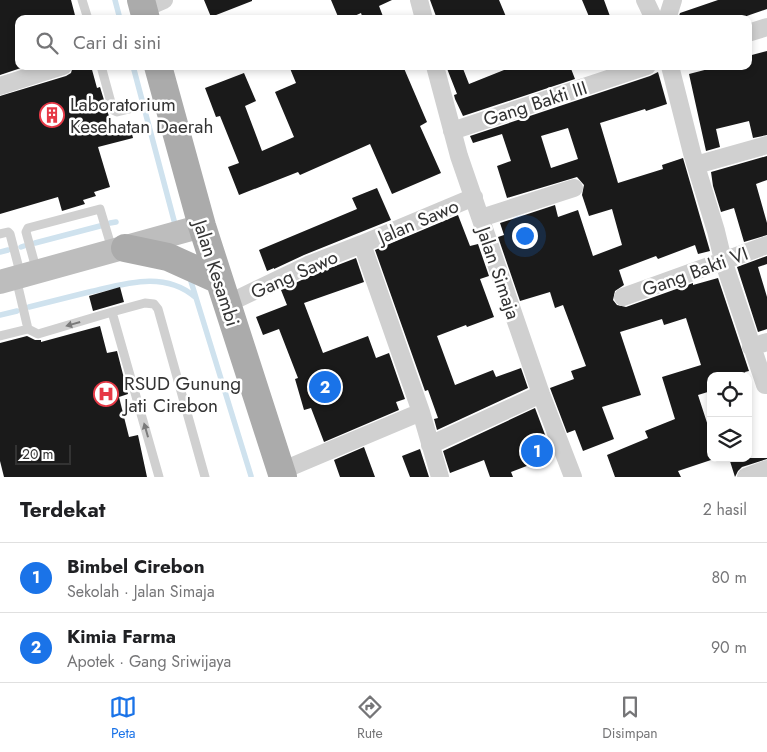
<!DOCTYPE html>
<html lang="id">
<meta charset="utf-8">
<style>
body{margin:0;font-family:Jost,sans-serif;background:#f6f6f6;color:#202124}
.controls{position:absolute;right:15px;bottom:15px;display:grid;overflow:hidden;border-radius:10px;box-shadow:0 2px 8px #0003}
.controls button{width:45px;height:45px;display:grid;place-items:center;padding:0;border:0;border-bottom:1px solid #e0e0e0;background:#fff;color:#202124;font:25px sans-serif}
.scale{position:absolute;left:15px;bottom:12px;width:56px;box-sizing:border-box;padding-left:5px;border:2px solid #333;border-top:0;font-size:14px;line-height:18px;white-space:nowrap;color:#333;-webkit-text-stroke:4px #fff;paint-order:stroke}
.you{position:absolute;left:524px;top:235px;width:18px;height:18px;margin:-12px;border:4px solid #fff;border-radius:50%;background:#1a73e8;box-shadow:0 0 0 8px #1a73e833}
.badge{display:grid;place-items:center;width:32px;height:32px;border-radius:50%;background:#1a73e8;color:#fff;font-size:16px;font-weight:700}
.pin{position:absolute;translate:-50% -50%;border:2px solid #fff;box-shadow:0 1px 5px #0006}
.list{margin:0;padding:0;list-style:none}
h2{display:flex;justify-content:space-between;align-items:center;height:65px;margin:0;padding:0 20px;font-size:21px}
h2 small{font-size:16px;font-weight:400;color:#757577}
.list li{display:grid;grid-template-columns:32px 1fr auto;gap:15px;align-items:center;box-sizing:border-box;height:70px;padding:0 20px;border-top:1px solid #e0e0e0}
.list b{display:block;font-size:19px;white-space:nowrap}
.list p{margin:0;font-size:16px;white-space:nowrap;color:#757577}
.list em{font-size:16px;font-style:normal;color:#757577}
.icon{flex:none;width:28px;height:28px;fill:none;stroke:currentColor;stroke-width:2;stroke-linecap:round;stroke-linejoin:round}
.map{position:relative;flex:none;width:767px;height:477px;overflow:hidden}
.search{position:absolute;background:#fff;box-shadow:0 2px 8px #0003;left:15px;right:15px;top:15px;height:55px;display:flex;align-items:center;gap:12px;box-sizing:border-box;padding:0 18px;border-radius:10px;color:#757577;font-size:19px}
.sheet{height:205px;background:#fff}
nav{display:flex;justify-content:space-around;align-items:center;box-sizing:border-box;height:70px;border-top:1px solid #e0e0e0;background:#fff;font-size:14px;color:#757577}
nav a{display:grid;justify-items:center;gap:2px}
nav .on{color:#1a73e8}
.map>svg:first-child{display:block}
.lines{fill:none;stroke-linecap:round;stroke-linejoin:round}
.stream{stroke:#cfe2ee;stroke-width:5.5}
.building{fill:#1a1a1a;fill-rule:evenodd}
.lane{stroke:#d0d0d0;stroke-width:9}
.street{stroke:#d0d0d0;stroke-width:18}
.secondary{stroke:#bdbdbd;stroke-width:24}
.primary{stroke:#ababab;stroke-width:28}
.oneway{fill:#7a7a7a}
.labels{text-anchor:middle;stroke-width:5;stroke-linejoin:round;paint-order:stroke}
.street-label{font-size:19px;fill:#333;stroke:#fff}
.poi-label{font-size:19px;fill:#333;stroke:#fff;text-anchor:start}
</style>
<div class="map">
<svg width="767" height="477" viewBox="0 0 767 477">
<rect width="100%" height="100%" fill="#fff"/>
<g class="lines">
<path class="stream" d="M115 0 120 19
M133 66 176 228
M110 223 116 222
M35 243 100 226
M21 247 24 246
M0 252 8 250
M189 275 251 476
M29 307C49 302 69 297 89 292 124 284 164 270 195 297
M0 315 17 311"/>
</g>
<path class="building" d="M0 0H71L76 19H19V66H27L0 75Z
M204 0H252V1L211 17Z
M331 0H392L379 6 384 19H363L361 13 348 19H339Z
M430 0H499L507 19H437Z
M582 0H604L611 19H590Z
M718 0H767V9L738 19H678L680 13Z
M767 51V135L753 138 749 121 716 129 720 147 706 151 689 74 720 66H748V56Z
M73 66H91L97 88 100 87 112 126 129 122 133 138 98 147 110 187 94 192 96 196 83 200 85 204 62 211 58 197 0 214V96L66 76 71 73Z
M289 66H403L427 122 420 126 441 173 392 194 370 144 300 175 298 172 239 195 228 167 239 163 220 116 216 117 205 88 244 73 256 101 245 106 262 151 294 137 275 92 296 83Z
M446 66H462L469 84 504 70 503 66H570L575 79 463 116 455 99 454 95 457 94Z
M658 72 667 104 646 111 645 109 600 123 618 183 663 169 662 165 683 158 710 251 698 254 695 245 658 259 656 256 619 270 624 285 615 291 613 300 617 305 626 307 693 283V285L718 278 749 371 745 372 746 376H711V391L698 395 711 435V460L678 471 681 477H615L607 455 648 438 645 431 675 419 662 377 701 365 686 318 664 325 662 319 620 332 641 395 602 407 614 439 583 451 575 430 567 433 550 388 574 379 571 371 586 366 563 305 555 308 550 292 520 301 498 237 504 235 500 223 555 205 558 217 578 210 593 256 622 245 612 209 589 216 582 195 584 185 577 177 507 198 497 166 511 161 502 134 473 143 470 136 650 76ZM568 128 578 159 551 168 541 136Z
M767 156V180L756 184 767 223V235L744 242 734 208 721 212 713 186 711 172Z
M377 188 391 220 304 255 274 269V268L267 271 259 250 357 209 352 198Z
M458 215 470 246 478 244 489 276 480 279 494 317 467 327 466 325 437 336 455 385 493 370 496 377 521 368 528 388 437 430 434 419 438 418 428 390 425 391 375 250Z
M767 256V264L758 267 767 297V329L758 332 737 267Z
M356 258 364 282 304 303 323 353 368 336 376 358 389 353 405 399 396 402 399 410 324 442 311 408 304 410 295 379 298 378 279 329 263 335 256 317 287 305 281 290 312 275Z
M120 287 124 302 93 311 89 296Z
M100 326 107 353 117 351 128 394 119 397 129 437 138 435 147 477H4L0 461V343L27 336 35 340H41V342Z
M535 408 553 456 511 472 513 477H490L484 460 450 473 443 451Z
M364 447 375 477H340L334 460Z
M420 449 429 477H410L402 456Z
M729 458H767V459L742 467 738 471 735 477Z"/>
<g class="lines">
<path class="lane" d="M82 0 88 19
M101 66 113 110 117 112 166 100
M0 234 8 232 10 234 21 276
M37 272 26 232 28 228 100 209 112 249
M16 278 28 329 38 334 112 312 159 477
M112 312 145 303 154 304 158 309 205 477
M0 336 28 329"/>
<path class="street" d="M419 0 424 19
M645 0 654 19
M143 9 164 0
M667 19 673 0
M748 33 767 27
M435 66 459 156 541 394 573 477
M670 66 692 153 716 231 723 260 765 385H767
M0 86 63 66
M452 131 647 66
M696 165 767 145
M481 218 574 188
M362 244 421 412 440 477
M623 297 767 245
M227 304 308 265 362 244 474 197
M751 347 767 342
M430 445 541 394
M281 471 421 412
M746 477 767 469"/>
<path class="secondary" d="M0 282 202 226"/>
<path class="primary" d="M141 0 146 19
M158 66 202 226 283 477
M125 248 168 257 219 280"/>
</g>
<defs><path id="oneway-solid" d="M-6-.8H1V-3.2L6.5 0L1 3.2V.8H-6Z" transform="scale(1.25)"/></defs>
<g class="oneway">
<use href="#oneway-solid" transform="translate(73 324) rotate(164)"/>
<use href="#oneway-solid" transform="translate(146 430) rotate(-106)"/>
</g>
<defs>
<symbol id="building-ring" viewBox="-11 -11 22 22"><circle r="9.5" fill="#fff" stroke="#e63946" stroke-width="1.5"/><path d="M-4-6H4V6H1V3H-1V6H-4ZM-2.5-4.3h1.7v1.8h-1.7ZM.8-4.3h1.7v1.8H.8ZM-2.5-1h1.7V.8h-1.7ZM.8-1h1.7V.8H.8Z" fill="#e63946"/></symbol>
<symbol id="hospital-ring" viewBox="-11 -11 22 22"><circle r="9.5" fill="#fff" stroke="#e63946" stroke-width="1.5"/><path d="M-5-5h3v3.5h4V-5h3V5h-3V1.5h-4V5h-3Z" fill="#e63946"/></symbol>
</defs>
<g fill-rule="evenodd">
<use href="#building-ring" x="38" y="101" width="28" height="28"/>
<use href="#hospital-ring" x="92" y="380" width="28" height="28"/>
</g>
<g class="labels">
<g class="street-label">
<text transform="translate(535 103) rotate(-18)" y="7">Gang Bakti III</text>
<text transform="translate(418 221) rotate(-23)" y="7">Jalan Sawo</text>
<text transform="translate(695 271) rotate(-20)" y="7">Gang Bakti VI</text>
<text transform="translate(217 273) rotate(72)" y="7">Jalan Kesambi</text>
<text transform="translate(499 273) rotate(71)" y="7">Jalan Simaja</text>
<text transform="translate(294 274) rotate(-24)" y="7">Gang Sawo</text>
</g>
<g class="poi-label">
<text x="70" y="111">Laboratorium<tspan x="70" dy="22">Kesehatan Daerah</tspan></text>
<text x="124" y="390">RSUD Gunung<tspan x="124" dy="22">Jati Cirebon</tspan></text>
</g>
</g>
</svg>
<div class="controls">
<button><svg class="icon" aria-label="locate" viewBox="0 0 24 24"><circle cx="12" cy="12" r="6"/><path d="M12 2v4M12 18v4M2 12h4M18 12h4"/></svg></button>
<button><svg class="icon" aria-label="layers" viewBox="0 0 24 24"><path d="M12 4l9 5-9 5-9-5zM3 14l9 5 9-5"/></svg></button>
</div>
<div class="scale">20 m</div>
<div class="you"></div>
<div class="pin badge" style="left:537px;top:451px">1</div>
<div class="pin badge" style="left:325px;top:387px">2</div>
<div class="search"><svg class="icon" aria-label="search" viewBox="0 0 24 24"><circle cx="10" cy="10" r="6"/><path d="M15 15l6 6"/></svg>Cari di sini</div>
</div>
<section class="sheet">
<h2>Terdekat<small>2 hasil</small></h2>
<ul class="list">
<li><span class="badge">1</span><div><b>Bimbel Cirebon</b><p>Sekolah · Jalan Simaja</p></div><em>80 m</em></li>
<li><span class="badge">2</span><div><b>Kimia Farma</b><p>Apotek · Gang Sriwijaya</p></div><em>90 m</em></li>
</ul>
</section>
<nav>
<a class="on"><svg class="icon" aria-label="map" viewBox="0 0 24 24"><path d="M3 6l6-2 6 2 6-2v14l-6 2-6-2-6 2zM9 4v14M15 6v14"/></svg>Peta</a>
<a><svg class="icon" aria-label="directions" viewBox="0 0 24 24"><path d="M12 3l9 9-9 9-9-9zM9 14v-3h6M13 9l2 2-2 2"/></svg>Rute</a>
<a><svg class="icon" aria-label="saved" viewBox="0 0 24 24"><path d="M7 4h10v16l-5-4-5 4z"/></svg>Disimpan</a>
</nav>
